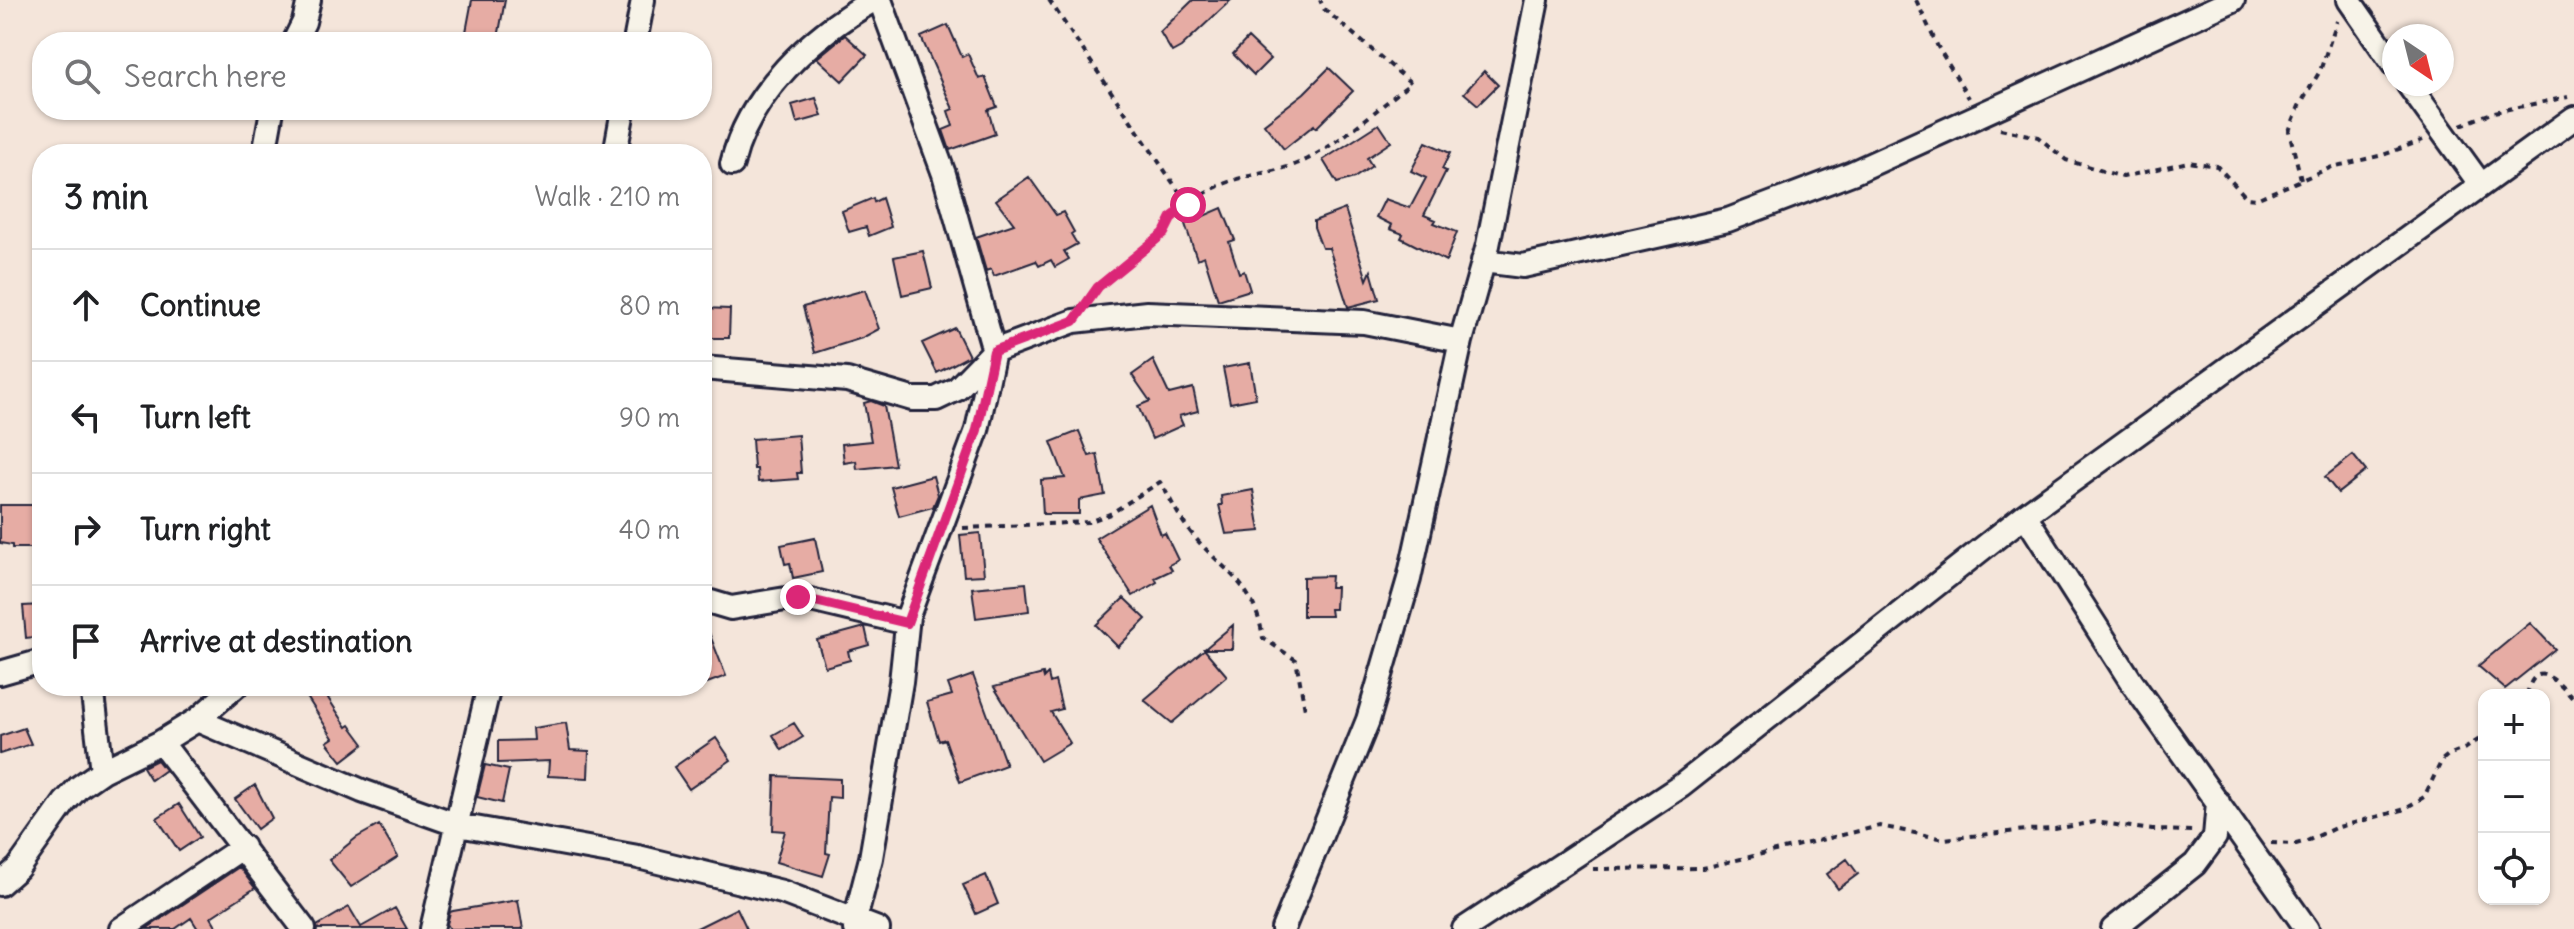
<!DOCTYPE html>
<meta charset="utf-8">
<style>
body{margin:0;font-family:Delius,sans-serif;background:#f2f2f2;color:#202124}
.controls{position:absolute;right:24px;bottom:24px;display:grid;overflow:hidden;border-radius:16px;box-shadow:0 2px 6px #0004}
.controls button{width:72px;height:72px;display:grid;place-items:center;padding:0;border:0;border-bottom:2px solid #e0e0e0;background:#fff;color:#202124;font:40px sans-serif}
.compass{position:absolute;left:2382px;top:24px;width:72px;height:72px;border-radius:50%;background:#fff;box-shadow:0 2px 6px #0004;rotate:145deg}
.stop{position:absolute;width:24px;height:24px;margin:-18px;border:6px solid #db2777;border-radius:50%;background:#fff}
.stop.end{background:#db2777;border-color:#fff;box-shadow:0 2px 8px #0008}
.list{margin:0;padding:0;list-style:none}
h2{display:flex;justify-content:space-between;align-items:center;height:104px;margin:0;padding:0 32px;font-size:34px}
h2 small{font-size:26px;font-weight:400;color:#757577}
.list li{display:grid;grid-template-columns:52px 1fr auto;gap:24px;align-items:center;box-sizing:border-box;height:112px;padding:0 32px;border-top:2px solid #e0e0e0}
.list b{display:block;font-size:30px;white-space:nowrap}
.list em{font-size:26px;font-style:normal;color:#757577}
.icon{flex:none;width:44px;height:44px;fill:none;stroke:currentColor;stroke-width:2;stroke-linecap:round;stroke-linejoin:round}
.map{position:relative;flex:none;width:2574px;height:929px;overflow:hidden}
.search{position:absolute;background:#fff;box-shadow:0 2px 6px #0004;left:32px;top:32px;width:680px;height:88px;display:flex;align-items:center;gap:20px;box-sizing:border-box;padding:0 28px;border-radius:32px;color:#757577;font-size:30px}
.panel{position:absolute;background:#fff;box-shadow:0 2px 6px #0004;left:32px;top:144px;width:680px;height:552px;border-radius:32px}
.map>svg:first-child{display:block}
.building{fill:#e6aca4;stroke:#22223b;stroke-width:2}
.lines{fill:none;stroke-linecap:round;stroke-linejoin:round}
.minor-casing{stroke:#22223b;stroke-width:28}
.path{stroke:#22223b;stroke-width:4;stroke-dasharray:6 6;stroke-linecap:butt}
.minor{stroke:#f7f3e8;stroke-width:22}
.route{stroke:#db2777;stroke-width:10}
</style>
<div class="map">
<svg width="2574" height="929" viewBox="0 0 2574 929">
<rect width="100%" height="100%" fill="#f4e5da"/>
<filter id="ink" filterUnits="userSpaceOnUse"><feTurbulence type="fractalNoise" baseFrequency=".0125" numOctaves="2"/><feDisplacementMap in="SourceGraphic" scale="16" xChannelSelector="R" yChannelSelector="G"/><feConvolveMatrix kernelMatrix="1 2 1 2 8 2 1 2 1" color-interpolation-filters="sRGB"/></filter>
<g filter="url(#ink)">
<path class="building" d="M472 0H505L498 38 466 32Z
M1193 0H1231L1181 47 1172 52 1160 32Z
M948 25 962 57 968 54 979 79 985 77 997 107 988 110 995 134 950 150 943 130 953 126 948 111 953 109 921 37Z
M845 35 867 55 842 81 817 58Z
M1248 38 1270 59 1254 75 1233 54Z
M1329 68 1353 91 1316 128 1314 125 1284 149 1264 124 1304 93Z
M1484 71 1498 85 1478 105 1464 93Z
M816 98 822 116 797 123 792 105Z
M1379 124 1391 142 1367 158 1372 166 1354 178 1337 183 1323 160Z
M1426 142 1450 153 1442 169 1446 171 1424 215 1436 220 1434 223 1457 232 1446 261 1401 238 1403 234 1390 229 1392 225 1376 217 1385 199 1410 208 1426 178 1411 171Z
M1029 177 1056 215 1063 212 1074 232 1071 234 1077 244 1064 251 1069 259 1055 267 1051 260 1039 266 1036 261 994 276 991 269 986 271 976 237 1014 224 996 200Z
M873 198 874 202 882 198 891 227 869 236 866 227 849 232 842 211Z
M1222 208 1235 240 1229 242 1239 273 1244 271 1250 290 1218 300 1204 256 1197 259 1185 224Z
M1345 209 1367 280 1371 271 1379 299 1348 307 1329 248H1322L1314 227V221Z
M923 251 932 288 902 295 894 257Z
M865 290 879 329 862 338 815 353 803 307Z
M702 308 730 309 729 338H702Z
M955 328 969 356 937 373 922 343Z
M1153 360 1169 394 1193 388 1198 411 1179 416 1183 425 1152 439 1138 406 1150 401 1132 375Z
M1250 363 1256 398 1230 403 1223 368Z
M871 401 884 406 895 465 857 469 856 461 844 463 842 444 871 441 864 403Z
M1079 431 1089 456 1097 454 1105 495 1079 500V514H1043L1041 480 1065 478 1051 442Z
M798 435 801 473H797L798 479 758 482 757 469H754L752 439Z
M2353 455 2366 471 2338 493 2325 477Z
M933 476 938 495 933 507 899 516 891 487Z
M1253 490 1260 531 1226 534 1219 505H1222L1221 496Z
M0 505H36V548H12V545L0 543Z
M1150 505 1161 535 1165 533 1178 560 1169 565 1172 570 1155 578 1157 582 1133 596 1096 538Z
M980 533 984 575 964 576 960 535Z
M815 538 822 572 793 578 790 563 785 564 781 545Z
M1331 576 1330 587H1336L1335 609H1330L1331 616H1303V577Z
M1026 583 1029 611 976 618 972 588Z
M1124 598 1146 619 1118 647 1096 625Z
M42 605V636L26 638 23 606Z
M702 615 726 676 702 685Z
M2530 623 2555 649 2505 689 2478 666Z
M1233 625 1232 649H1204L1227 676 1172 723 1144 700Z
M865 627 869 645 848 651 850 660 825 667 817 640Z
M1043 674 1044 678 1048 674 1050 683 1055 681 1062 709 1051 712 1070 743 1040 761 994 687Z
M973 675 1006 765 960 782 945 739 939 741 927 702 952 695 948 684Z
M300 686H347L328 698 347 727 350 725 364 744 342 761 327 742 333 738Z
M566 723 570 750 589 751 588 778 548 776 549 761 498 763V741L534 740 533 728Z
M794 723 803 737 782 750 773 735Z
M24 728 31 744 0 754V736Z
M716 738 731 760 689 789 674 767Z
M157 760 165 770 151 780 143 767Z
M485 765 509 770 502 803 477 797Z
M775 776 840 779V798L829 797 826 853 830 854 823 876 776 862 785 831 773 830Z
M255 785 272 818 257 829 235 799Z
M179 804 200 837 179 851 157 818Z
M379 825 398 857 351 887 329 860 356 838Z
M1847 859 1858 874 1838 889 1827 874Z
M239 867 255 888 211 917 218 929H198L191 918 175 929H146Z
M986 875 998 904 976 914 963 885Z
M518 900 523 929H450L447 924 450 912 453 911Z
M349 907 361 927 395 908 407 929H318L317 926Z
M737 908 747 929H695Z"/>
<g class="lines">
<defs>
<path id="minor" d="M2349 0 2394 65
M294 42 304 22 309 0
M635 42 643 0
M2408 84 2481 185
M264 154 272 110
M615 154 623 110
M732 164C749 93 812 35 874 0
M1483 261 1523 266 1728 220 1852 173 2233 0
M702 368 847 380 912 399H936L957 389 994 351 1074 321 1147 313 1364 322 1461 341
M2025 515 2131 681 2307 929
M702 597 704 600 731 608 798 597 907 623
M0 673 42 661
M92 686 102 771
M197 720 362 791 458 825 638 857 782 892 878 929
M161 742 304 929
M0 884 18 868 65 802 79 787 102 771 161 742 197 720 236 686
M121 929 243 847
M432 929 489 686
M855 929V920L871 858 901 682 908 616 977 430 994 351 944 174 880 0
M1283 929 1368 720 1409 579 1461 341 1488 245 1537 0
M1464 929 1681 786 2025 515 2574 118
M2113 929 2195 864 2215 837 2218 802"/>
</defs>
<use href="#minor" class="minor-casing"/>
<path class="path" d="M1049 0 1188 205
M1916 0 1938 47 1969 98
M2461 125 2494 112 2568 97
M2000 129 2038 137 2066 160 2123 177 2188 162 2217 166 2247 198 2256 199 2332 167 2383 155 2423 140
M2301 179 2289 131 2299 106 2320 71 2337 21
M1089 299C1108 273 1140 259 1162 235 1166 230 1167 224 1171 219 1175 212 1212 188 1221 185 1251 172 1278 174 1308 159 1346 138 1377 109 1411 83L1324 9 1320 0
M963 528 1088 522 1110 514 1160 482C1169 496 1176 512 1186 526 1216 568 1254 578 1263 638L1296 660 1305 709
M2527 695C2535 655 2559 683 2574 700
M2271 843 2296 844 2307 841 2335 828 2402 810 2424 797 2442 760 2448 755 2466 748 2484 736
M1593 869 1703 868 1880 826 1944 839 2026 830 2055 829 2095 822 2152 830 2195 831"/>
<use href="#minor" class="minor"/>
</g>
</g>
<g class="lines" filter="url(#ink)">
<path class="route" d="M798 597 907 623 977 430 994 351 1074 321 1098 287 1164 233 1172 217 1188 205"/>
</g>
</svg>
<div class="controls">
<button>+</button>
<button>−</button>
<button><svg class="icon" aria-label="locate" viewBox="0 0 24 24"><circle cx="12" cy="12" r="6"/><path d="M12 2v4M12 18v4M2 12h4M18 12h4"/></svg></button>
</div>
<svg class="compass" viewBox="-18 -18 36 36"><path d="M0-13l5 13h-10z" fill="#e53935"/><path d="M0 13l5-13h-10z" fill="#757577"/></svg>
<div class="stop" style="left:1188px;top:205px"></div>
<div class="stop end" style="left:798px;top:597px"></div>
<div class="search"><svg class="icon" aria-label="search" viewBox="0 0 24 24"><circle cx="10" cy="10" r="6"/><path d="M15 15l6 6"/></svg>Search here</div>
<section class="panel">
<h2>3 min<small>Walk · 210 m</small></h2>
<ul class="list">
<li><svg class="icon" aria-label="ahead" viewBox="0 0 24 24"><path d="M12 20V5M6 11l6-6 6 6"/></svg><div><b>Continue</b></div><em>80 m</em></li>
<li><svg class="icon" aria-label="left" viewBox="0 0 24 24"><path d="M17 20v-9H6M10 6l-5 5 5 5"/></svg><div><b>Turn left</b></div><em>90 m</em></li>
<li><svg class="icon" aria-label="right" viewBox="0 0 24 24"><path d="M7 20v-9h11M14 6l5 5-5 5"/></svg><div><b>Turn right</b></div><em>40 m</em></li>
<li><svg class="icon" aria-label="arrive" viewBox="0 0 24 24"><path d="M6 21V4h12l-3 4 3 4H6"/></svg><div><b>Arrive at destination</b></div></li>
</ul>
</section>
</div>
